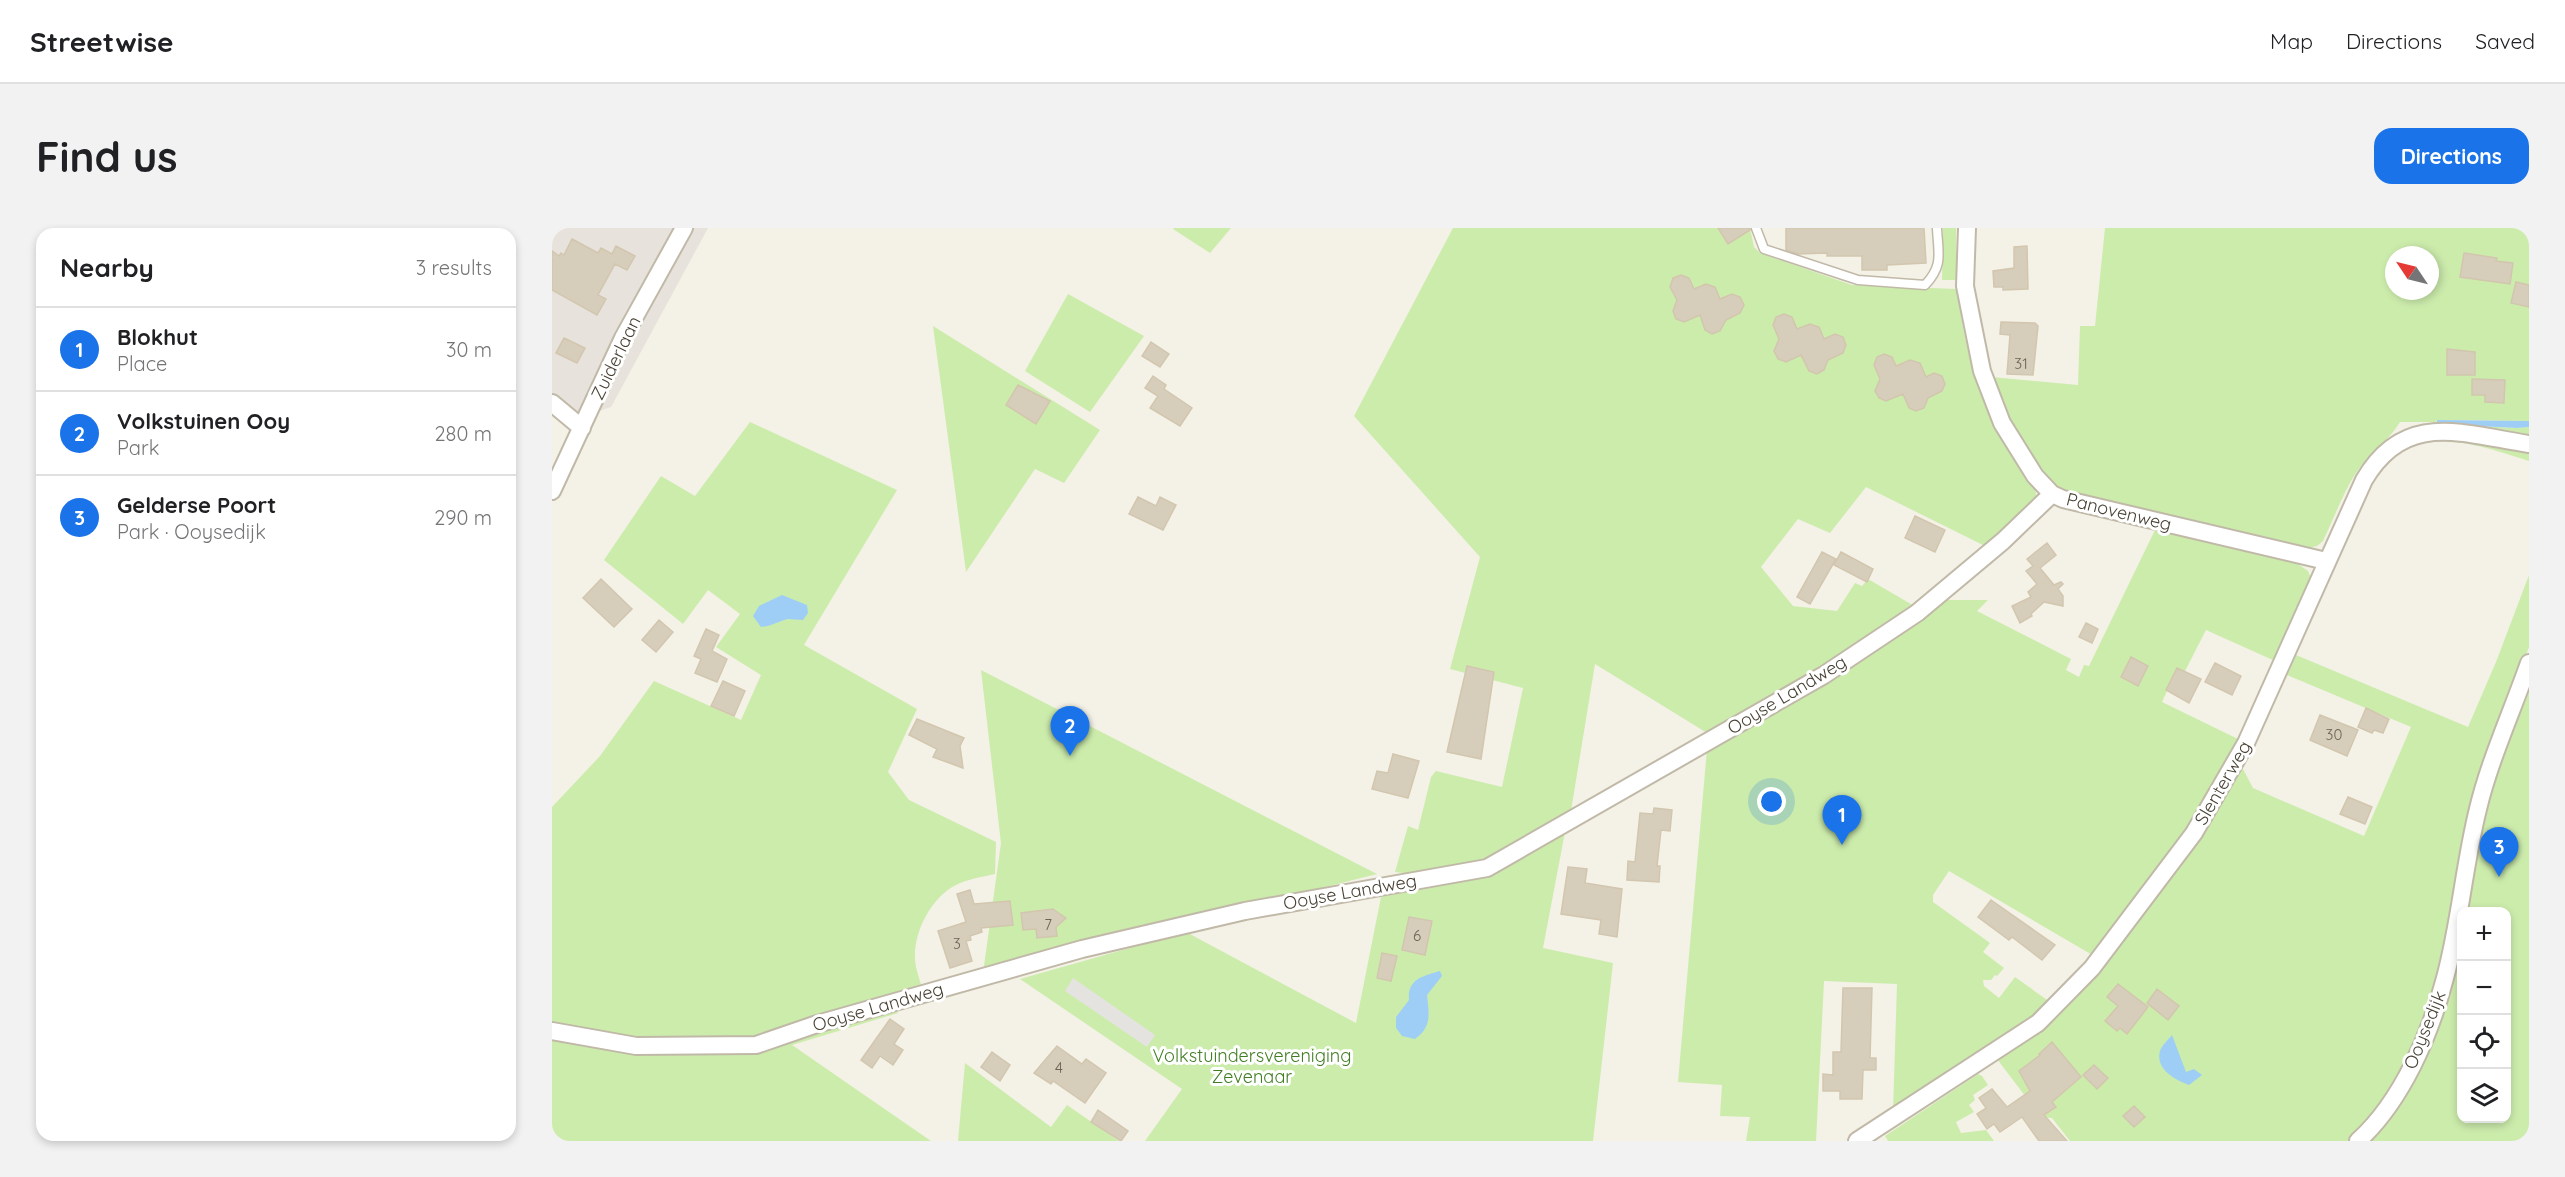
<!DOCTYPE html>
<meta charset="utf-8">
<style>
body{margin:0;font-family:Quicksand,sans-serif;background:#f2f2f2;color:#202124}
.controls{position:absolute;right:18px;bottom:18px;display:grid;overflow:hidden;border-radius:12px;box-shadow:0 3px 9px #0003}
.controls button{width:54px;height:54px;display:grid;place-items:center;padding:0;border:0;border-bottom:2px solid #e0e0e0;background:#fff;color:#202124;font:30px sans-serif}
.compass{position:absolute;left:1833px;top:18px;width:54px;height:54px;border-radius:50%;background:#fff;box-shadow:0 3px 9px #0003;rotate:305deg}
.you{position:absolute;left:1220px;top:574px;width:21px;height:21px;margin:-15px;border:4px solid #fff;border-radius:50%;background:#1a73e8;box-shadow:0 0 0 9px #1a73e833}
.badge{display:grid;place-items:center;width:39px;height:39px;border-radius:50%;background:#1a73e8;color:#fff;font-size:20px;font-weight:700}
.pin{position:absolute;translate:-50% -50px;filter:drop-shadow(0 2px 3px #0008)}
.pin::after{content:'';position:absolute;top:32px;width:21px;height:18px;background:inherit;clip-path:polygon(0 0,100% 0,50% 100%)}
.list{margin:0;padding:0;list-style:none}
h2{display:flex;justify-content:space-between;align-items:center;height:78px;margin:0;padding:0 24px;font-size:26px}
h2 small{font-size:20px;font-weight:400;color:#757577}
.list li{display:grid;grid-template-columns:39px 1fr auto;gap:18px;align-items:center;box-sizing:border-box;height:84px;padding:0 24px;border-top:2px solid #e0e0e0}
.list b{display:block;font-size:22px;white-space:nowrap}
.list p{margin:0;font-size:20px;white-space:nowrap;color:#757577}
.list em{font-size:20px;font-style:normal;color:#757577}
.icon{flex:none;width:33px;height:33px;fill:none;stroke:currentColor;stroke-width:2;stroke-linecap:round;stroke-linejoin:round}
.map{position:relative;flex:none;width:1977px;height:913px;overflow:hidden;border-radius:18px}
header{display:flex;align-items:center;gap:36px;box-sizing:border-box;height:84px;padding:0 30px;background:#fff;border-bottom:2px solid #e0e0e0}
header strong{font-size:28px}
nav{display:flex;gap:33px;margin-inline-start:auto;font-size:21px}
.intro{display:flex;align-items:center;justify-content:space-between;box-sizing:border-box;height:144px;padding:0 36px}
h1{margin:0;font-size:42px}
.button{padding:15px 27px;border-radius:18px;background:#1a73e8;color:#fff;font-size:21px;font-weight:700}
main{display:flex;gap:36px;padding:0 36px}
aside{flex:1;background:#fff;border-radius:18px;box-shadow:0 3px 9px #0003}
.map>svg:first-child{display:block}
.industrial{fill:#e7e2db}
.green{fill:#ccecac;fill-rule:evenodd}
.parking{fill:#e5e3df}
.water{fill:#9ecef6}
.building{fill:#d7cdbb;stroke:#d2c6ae;stroke-width:1.5}
.lines{fill:none;stroke-linecap:round;stroke-linejoin:round}
.lane-casing{stroke:#c1b9a8;stroke-width:11}
.street-casing{stroke:#c1b9a8;stroke-width:20}
.lane{stroke:#fff;stroke-width:8}
.street{stroke:#fff;stroke-width:16}
.labels{text-anchor:middle;stroke-width:6;stroke-linejoin:round;paint-order:stroke}
.number-label{font-size:15px;fill:#6c6456}
.street-label{font-size:18px;fill:#484135;stroke:#fff}
.park-label{font-size:18px;fill:#417e23;stroke:#fff}
</style>
<header>
<strong>Streetwise</strong>
<nav><a>Map</a><a>Directions</a><a>Saved</a></nav>
</header>
<div class="intro"><h1>Find us</h1><a class="button">Directions</a></div>
<main>
<aside>
<h2>Nearby<small>3 results</small></h2>
<ul class="list">
<li><span class="badge">1</span><div><b>Blokhut</b><p>Place</p></div><em>30 m</em></li>
<li><span class="badge">2</span><div><b>Volkstuinen Ooy</b><p>Park</p></div><em>280 m</em></li>
<li><span class="badge">3</span><div><b>Gelderse Poort</b><p>Park · Ooysedijk</p></div><em>290 m</em></li>
</ul>
</aside>
<div class="map">
<svg width="1977" height="913" viewBox="0 0 1977 913">
<rect width="100%" height="100%" fill="#f4f1e6"/>
<path class="industrial" d="M0 0H156L59 179 15 194 0 181Z"/>
<path class="green" d="M622 0H679L658 25 621 1Z
M901 0H1198L1202 19 1208 25 1300 57 1405 61C1411 109 1422 155 1443 199 1454 221 1470 241 1483 262L1485 269 1437 320 1314 259 1278 305 1246 291 1209 339 1241 378 1285 383 1303 355 1310 358 1316 351 1364 379 1160 508 1043 436 1018 589 947 629 883 649 843 644 856 598 866 602 879 549 884 543 950 559 971 460 898 441 928 329 802 188Z
M1391 0H1404V52H1390Z
M1553 0H1977V193L1886 192 1884 194 1885 196 1965 200 1977 199V209L1884 199 1881 194H1848C1836 214 1815 227 1802 248 1790 268 1781 292 1771 313L1765 318 1752 321 1518 268C1513 265 1507 263 1502 259 1483 244 1446 174 1440 149L1526 157 1528 98H1543ZM1842 27H1878V63H1842Z
M516 66 592 108 538 184 473 143Z
M381 98 548 202 512 255 483 241 414 344Z
M198 194 345 262 252 417 365 481 336 544 357 572 444 614 443 646C430 649 415 651 402 658 379 671 362 703 363 730 363 741 369 755 372 766L195 811 96 815 0 800V579L48 528 102 453 189 492 209 447 164 419 188 386 156 362 131 396 52 332 109 248 143 268Z
M1876 209 1919 211 1977 220V233C1936 220 1871 196 1835 232 1823 245 1815 264 1807 280L1803 279C1822 244 1833 216 1876 209Z
M1603 302 1746 336 1756 343 1759 350 1723 433 1654 402 1631 447 1624 443 1610 474 1688 512 1636 602 1542 728 1397 643 1381 667V674L1438 715 1431 724 1452 740 1445 748 1443 747 1439 752H1431L1432 758 1447 770 1463 749 1498 774 1465 802 1341 883 1345 756 1272 753 1264 913H1194L1198 889 1168 888 1170 857 1126 854 1155 521 1271 453 1394 372H1436L1425 383 1519 431 1514 442 1527 449 1532 437 1537 438Z
M1977 347V419L1956 476 1897 715 1870 802 1840 863 1799 913H1518L1500 890 1489 889 1445 831 1469 817 1500 791 1538 755 1651 605 1690 539 1701 560 1812 608 1859 499 1735 447 1744 427 1916 499 1944 434Z
M429 442 825 646 431 745 449 615Z
M1977 445V913H1815L1886 789 1932 573ZM1910 684H1954V890H1910Z
M1013 604 991 720 1061 735 1041 913H593L630 861 468 751 634 704 804 795 829 669 938 641Z
M344 783 346 785 240 817 379 913H0V810L241 812Z
M413 835 499 899 515 877 567 913H406Z
M1426 846 1430 848 1436 857 1421 867 1423 872 1417 877 1422 884 1404 894 1409 905 1434 902 1442 913H1336L1333 908Z"/>
<path class="parking" d="M521 750 603 807 595 819 513 763Z"/>
<path class="water" d="M1889 192 1977 193V199L1965 200 1885 196V192Z
M230 367 255 377 256 385 251 392 235 391 216 398 209 399 201 388 207 378Z
M888 743 890 748 875 767C877 786 880 799 863 811L850 808 844 800V789L857 772C855 751 871 748 888 743Z
M1620 807 1634 844 1642 841 1650 847 1637 857C1623 852 1603 841 1608 823 1610 817 1616 812 1620 807Z"/>
<path class="building" d="M1166 0H1198V2L1176 16Z
M1234 0H1372L1374 35 1335 37V42H1310V28H1275V25L1246 26 1234 22Z
M20 11 46 25 49 20 60 26 64 18 83 28 75 42 63 36 46 67 54 71 45 87 0 62V23L7 28 9 25 12 27Z
M1475 18 1476 61 1451 62V59H1442L1441 43 1462 40V19Z
M1912 25 1945 30 1944 33 1961 35 1958 56 1908 49Z
M1129 47 1137 50 1142 61 1154 56 1163 59 1168 71 1180 66 1188 69 1192 77 1188 85 1174 92 1168 103 1160 106 1153 102 1148 87 1132 94 1124 91 1121 83 1125 72 1118 59 1121 50Z
M1964 54 1977 57V79L1959 75Z
M1232 86 1240 89 1245 101 1258 96 1267 99 1272 111 1283 106 1291 109 1294 117 1291 125 1276 132 1272 142 1265 146 1257 143 1249 127 1234 134 1226 131 1222 123 1227 111 1221 97 1224 89Z
M1449 94 1483 95 1486 98 1481 147 1455 146 1458 107 1448 106Z
M12 110 33 120 25 135 4 125Z
M599 114 617 126 608 139 590 128Z
M1895 121 1923 124V147H1895Z
M1332 126 1340 129 1344 138 1358 132 1368 135 1374 149 1382 145 1390 148 1393 156 1390 163 1376 170 1372 180 1364 183 1357 180 1351 166 1334 173 1327 170 1323 163 1328 151 1322 137 1325 129Z
M601 148 614 157 612 161 640 180 628 198 598 180 606 168 593 160Z
M1920 151 1953 152 1952 175 1933 174V167H1920Z
M466 157 498 173 484 196 454 177Z
M586 269 604 278 608 269 624 277 611 302 577 286Z
M1363 288 1393 302 1383 324 1353 310Z
M1495 315 1504 327 1488 340 1502 357 1509 354 1511 356 1506 361 1511 368V378L1492 374 1479 386 1480 388 1468 395 1460 378 1479 369 1476 364 1485 356 1474 343 1481 338 1475 331Z
M1270 324 1284 331 1258 376 1245 369Z
M1289 324 1321 341 1315 354 1282 337Z
M49 351 80 381 62 399 31 370Z
M107 392 121 404 104 424 90 412Z
M1534 395 1546 401 1540 415 1527 409Z
M154 401 167 407 160 423 175 431 165 454 143 445 149 431 142 428Z
M1579 429 1596 438 1586 458 1569 449Z
M1663 435 1689 448 1680 467 1653 454Z
M915 438 942 444 929 531 895 524Z
M1625 440 1649 451 1637 475 1614 462Z
M171 453 193 463 182 488 159 478Z
M1814 480 1837 491 1831 505 1822 502 1820 505 1806 499Z
M1768 487 1806 502 1795 528 1758 512Z
M365 491 412 510 408 518 411 540 381 529 385 521 357 507Z
M841 526 867 533 856 570 820 561 825 543 836 545Z
M1796 569 1820 579 1813 596 1788 586Z
M1102 580 1120 582 1118 603 1109 602 1105 638H1108L1107 654 1075 652 1076 633 1083 634 1088 585 1101 586Z
M1016 639 1035 641 1033 655 1070 661 1065 709 1047 706 1049 692 1009 686Z
M418 662 422 676 458 673 461 697 429 700 430 704 418 708 419 712 414 713 420 733 398 740 386 703 414 694 405 666Z
M1439 672 1503 717 1490 732 1460 709 1457 712 1426 689Z
M501 681 514 690 504 699 505 708 485 710 484 701 471 702 469 685Z
M857 689 880 693 873 727 850 722Z
M830 725 845 728 839 753 825 750Z
M1566 756 1596 779 1575 806 1568 800 1565 803 1553 793 1566 778 1555 769Z
M1291 760H1320L1318 830H1324V842H1311L1310 871H1288V863H1271V846L1281 847V824H1289Z
M1605 761 1627 778 1616 792 1595 775Z
M338 791 352 801 342 816 351 822 341 837 328 828 320 840 309 832Z
M1500 814 1529 849 1500 874 1504 879 1492 887 1515 913H1487L1470 889 1448 904 1442 896 1435 901 1425 886 1434 880 1427 870 1440 861 1455 879 1478 863 1467 843 1488 827 1487 826Z
M505 818 530 836 534 831 554 845 533 875 501 853 499 856 482 845Z
M440 824 458 837 448 853 429 839Z
M1542 837 1556 850 1545 861 1531 847Z
M1582 878 1593 889 1582 899 1571 888Z
M546 882 576 903 569 913 539 894Z"/>
<g class="lines">
<defs>
<path id="lane" d="M1204 0 1212 21 1306 52 1373 57C1392 37 1386 25 1385 0"/>
<path id="street" d="M1415 0 1413 58 1430 143 1450 195 1483 248 1500 266 1511 271 1774 333
M0 175 30 200
M0 263 71 110 132 0
M0 803 84 818 204 817 265 796 530 721 693 683 935 640 1272 447 1365 385 1451 313 1500 266
M1305 913 1486 795 1540 740 1642 605 1694 515 1812 252C1853 182 1910 206 1977 216
M1806 913C1850 873 1878 807 1893 750 1908 695 1912 637 1926 581 1937 534 1961 481 1977 435"/>
</defs>
<use href="#lane" class="lane-casing"/>
<use href="#street" class="street-casing"/>
<use href="#lane" class="lane"/>
<use href="#street" class="street"/>
</g>
<g class="labels">
<g class="number-label">
<text x="1469" y="141">31</text>
<text x="1782" y="512">30</text>
<text x="496" y="702">7</text>
<text x="865" y="713">6</text>
<text x="405" y="721">3</text>
<text x="507" y="845">4</text>
</g>
<g class="street-label">
<text transform="translate(64 130) rotate(-64)" y="6">Zuiderlaan</text>
<text transform="translate(1567 284) rotate(14)" y="6">Panovenweg</text>
<text transform="translate(1235 467) rotate(-31)" y="6">Ooyse Landweg</text>
<text transform="translate(1671 555) rotate(-60)" y="6">Slenterweg</text>
<text transform="translate(798 664) rotate(-10)" y="6">Ooyse Landweg</text>
<text transform="translate(326 779) rotate(-16)" y="6">Ooyse Landweg</text>
<text transform="translate(1873 802) rotate(-68)" y="6">Ooysedijk</text>
</g>
<g class="park-label">
<text x="700" y="834">Volkstuindersvereniging<tspan x="700" dy="21">Zevenaar</tspan></text>
</g>
</g>
</svg>
<div class="controls">
<button>+</button>
<button>−</button>
<button><svg class="icon" aria-label="locate" viewBox="0 0 24 24"><circle cx="12" cy="12" r="6"/><path d="M12 2v4M12 18v4M2 12h4M18 12h4"/></svg></button>
<button><svg class="icon" aria-label="layers" viewBox="0 0 24 24"><path d="M12 4l9 5-9 5-9-5zM3 14l9 5 9-5"/></svg></button>
</div>
<svg class="compass" viewBox="-18 -18 36 36"><path d="M0-13l5 13h-10z" fill="#e53935"/><path d="M0 13l5-13h-10z" fill="#757577"/></svg>
<div class="you"></div>
<div class="pin badge" style="left:1290px;top:617px">1</div>
<div class="pin badge" style="left:518px;top:528px">2</div>
<div class="pin badge" style="left:1947px;top:649px">3</div>
</div>
</main>
